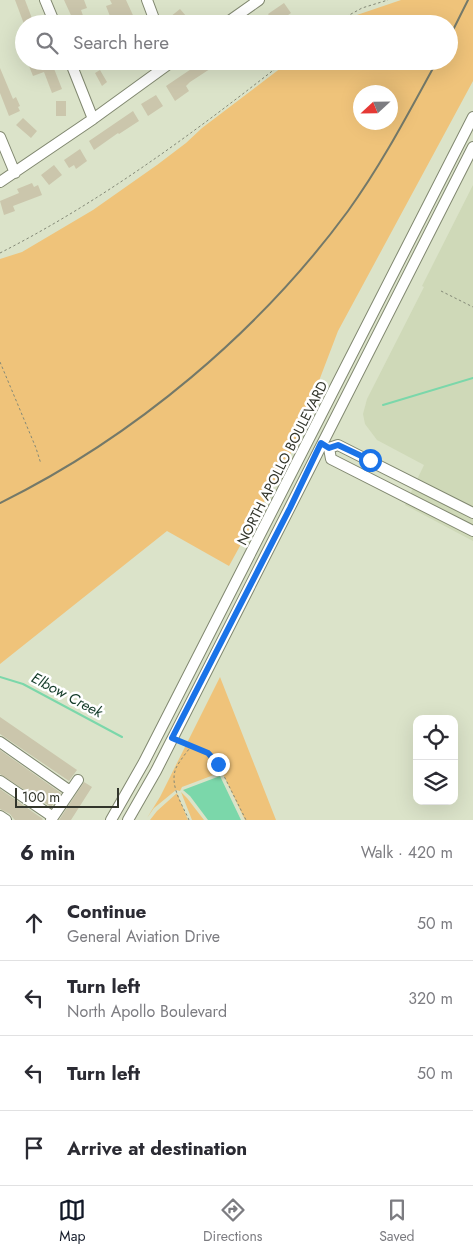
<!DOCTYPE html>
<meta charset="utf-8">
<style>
body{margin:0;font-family:Jost,sans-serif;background:#f7f7f7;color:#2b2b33}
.controls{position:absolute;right:15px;bottom:15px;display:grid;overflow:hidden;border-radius:10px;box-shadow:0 5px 20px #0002}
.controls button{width:45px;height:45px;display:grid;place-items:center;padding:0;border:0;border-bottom:1px solid #e1e1e2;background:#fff;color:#2b2b33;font:25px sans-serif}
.compass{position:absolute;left:353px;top:85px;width:45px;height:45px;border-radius:50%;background:#fff;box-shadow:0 5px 20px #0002;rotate:248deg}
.scale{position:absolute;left:15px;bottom:12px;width:104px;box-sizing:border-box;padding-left:5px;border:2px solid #32352b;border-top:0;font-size:14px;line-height:18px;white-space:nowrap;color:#32352b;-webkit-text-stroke:4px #fff;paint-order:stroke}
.stop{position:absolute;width:15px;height:15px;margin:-11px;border:4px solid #1a73e8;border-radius:50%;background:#fff}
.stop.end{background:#1a73e8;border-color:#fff;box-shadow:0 1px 5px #0008}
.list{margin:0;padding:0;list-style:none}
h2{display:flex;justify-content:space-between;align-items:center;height:65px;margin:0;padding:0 20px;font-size:21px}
h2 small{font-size:16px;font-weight:400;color:#7c7c81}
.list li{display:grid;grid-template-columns:32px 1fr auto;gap:15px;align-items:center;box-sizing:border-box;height:75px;padding:0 20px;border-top:1px solid #e1e1e2}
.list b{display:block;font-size:19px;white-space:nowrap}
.list p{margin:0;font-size:16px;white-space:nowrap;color:#7c7c81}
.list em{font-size:16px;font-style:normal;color:#7c7c81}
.icon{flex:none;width:28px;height:28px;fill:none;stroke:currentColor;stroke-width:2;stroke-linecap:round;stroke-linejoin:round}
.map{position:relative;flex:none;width:473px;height:820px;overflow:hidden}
.search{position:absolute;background:#fff;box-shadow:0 5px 20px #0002;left:15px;right:15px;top:15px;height:55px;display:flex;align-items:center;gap:12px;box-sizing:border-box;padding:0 18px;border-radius:28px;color:#7c7c81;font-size:19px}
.sheet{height:365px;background:#fff}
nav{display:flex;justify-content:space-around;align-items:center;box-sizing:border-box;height:70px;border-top:1px solid #e1e1e2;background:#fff;font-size:14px;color:#7c7c81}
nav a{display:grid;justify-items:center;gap:2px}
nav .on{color:#111827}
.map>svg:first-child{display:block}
.built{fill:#cfd9b8}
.green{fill:#efc37a;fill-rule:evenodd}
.water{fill:#7bd7aa}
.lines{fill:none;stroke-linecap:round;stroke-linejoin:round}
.stream{stroke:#7bd7aa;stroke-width:2}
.building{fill:#cbc6ac}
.minor-casing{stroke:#818870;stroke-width:12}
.path{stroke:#848977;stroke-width:1;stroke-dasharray:2.5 2.5;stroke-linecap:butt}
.minor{stroke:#fff;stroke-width:10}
.rail{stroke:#747969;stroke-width:2}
.route{stroke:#1a73e8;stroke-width:6}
.labels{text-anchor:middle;stroke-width:5;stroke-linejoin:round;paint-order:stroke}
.street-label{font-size:14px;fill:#32352b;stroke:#fff}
.water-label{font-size:15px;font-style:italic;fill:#133b29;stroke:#fff}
</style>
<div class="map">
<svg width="473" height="820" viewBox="0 0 473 820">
<rect width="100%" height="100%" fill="#dbe3c9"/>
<path class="built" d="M473 185V541L405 505 424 465 377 440 365 424 363 414 367 399 424 287 422 286Z"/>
<path class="green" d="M401 0H473V81L338 331 293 449 229 566 167 531 0 664V259L22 252 93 210 157 165 186 143 202 128 290 61H449V24H339L354 16ZM390 92V122H360V92Z
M220 677 276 820H245L223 774 219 773 182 787 180 791 176 790 154 808 147 818 160 797Z
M181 792 187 798 204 820H192Z
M177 793 188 820H150L157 811Z"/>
<path class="water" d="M220 776 241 820H208L190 796 183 790Z"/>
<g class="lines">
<path class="stream" d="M383 405 473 378
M0 677 23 684 122 737"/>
</g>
<path class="building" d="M15 0H25L33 21 24 24Z
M64 0H84L87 8 81 10 86 24H75Z
M110 0H126L137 24H113L106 6 112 4Z
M284 3 291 13 275 24 268 14Z
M180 9 193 24H176L170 17Z
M27 61H51L62 89 52 93 44 72 33 76Z
M203 61H210L213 67 190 82 186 86 189 91 175 101 166 86Z
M0 68 13 99 16 97 20 106 18 107 20 111 9 116 0 93Z
M100 70 107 82 102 86 95 73Z
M156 95 163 106 148 116 141 104Z
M56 101H66V116H56Z
M133 111 139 121 119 134 118 133 94 150 89 141Z
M23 118 37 131 31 138 16 125Z
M80 149 87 161 76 169 74 165 69 168 64 160Z
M54 165 62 175 49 185 41 175Z
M32 183 34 187 38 185 42 195 13 206 15 211 4 215 0 201 19 193 17 189Z
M0 717 77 770 69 781 0 734Z
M0 750 61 793 51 807 0 774Z
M84 782 92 787 71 820H59Z
M0 789 43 819 42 820H15L13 818 10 814 0 809Z"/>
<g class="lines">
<defs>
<path id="minor" d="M45 0 55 24
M147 0 156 24
M225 24 259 0
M70 61 93 119
M0 137 15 173
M0 182 93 119 173 61
M329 448 331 459 473 531
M329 448 338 445 473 513
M0 742 70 791
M0 781 53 817
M0 816 6 820
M51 820 78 780
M111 820 144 762 473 117
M128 820 156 771 188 708 473 147"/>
</defs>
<use href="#minor" class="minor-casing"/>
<path class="path" d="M333 24 362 8 388 0
M0 253C102 201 195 132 285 61
M441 291 473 307
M0 362 36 448 41 464
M180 741 208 753 218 764 246 820
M189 820C182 804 169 785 176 768 180 760 187 752 192 745"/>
<use href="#minor" class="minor"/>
<path class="rail" d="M449 38 468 0
M0 503C134 437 259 332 348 211 382 164 409 112 437 61"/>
</g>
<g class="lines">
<path class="route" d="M218 764 208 753 172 738 290 508 321 443 329 448 338 445 370 460"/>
</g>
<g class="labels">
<g class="street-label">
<text transform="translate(282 463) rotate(-63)" y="5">NORTH APOLLO BOULEVARD</text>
</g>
<g class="water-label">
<text transform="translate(67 695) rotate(28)" y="5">Elbow Creek</text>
</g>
</g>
</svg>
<div class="controls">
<button><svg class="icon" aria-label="locate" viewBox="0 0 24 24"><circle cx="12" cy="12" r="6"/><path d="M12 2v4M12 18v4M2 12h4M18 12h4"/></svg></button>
<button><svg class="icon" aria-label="layers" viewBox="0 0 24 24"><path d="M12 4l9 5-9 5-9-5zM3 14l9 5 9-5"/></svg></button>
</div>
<svg class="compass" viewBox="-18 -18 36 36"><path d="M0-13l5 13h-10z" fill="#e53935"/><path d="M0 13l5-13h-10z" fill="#7c7c81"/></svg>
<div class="scale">100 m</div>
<div class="stop" style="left:370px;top:460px"></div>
<div class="stop end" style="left:218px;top:764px"></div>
<div class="search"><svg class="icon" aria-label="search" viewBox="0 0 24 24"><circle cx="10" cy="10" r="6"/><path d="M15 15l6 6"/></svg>Search here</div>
</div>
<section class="sheet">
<h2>6 min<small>Walk · 420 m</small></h2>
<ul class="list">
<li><svg class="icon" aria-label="ahead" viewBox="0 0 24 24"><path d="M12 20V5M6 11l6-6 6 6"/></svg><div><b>Continue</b><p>General Aviation Drive</p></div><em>50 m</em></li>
<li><svg class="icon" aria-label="left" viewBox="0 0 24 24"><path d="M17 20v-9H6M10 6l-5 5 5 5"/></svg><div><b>Turn left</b><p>North Apollo Boulevard</p></div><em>320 m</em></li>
<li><svg class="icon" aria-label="left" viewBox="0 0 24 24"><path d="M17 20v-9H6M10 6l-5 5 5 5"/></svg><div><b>Turn left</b></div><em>50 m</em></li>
<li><svg class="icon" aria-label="arrive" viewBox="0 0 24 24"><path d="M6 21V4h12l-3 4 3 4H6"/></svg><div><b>Arrive at destination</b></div></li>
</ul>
</section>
<nav>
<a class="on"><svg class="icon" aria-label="map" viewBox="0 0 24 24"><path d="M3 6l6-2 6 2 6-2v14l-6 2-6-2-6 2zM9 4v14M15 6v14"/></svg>Map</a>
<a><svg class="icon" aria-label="directions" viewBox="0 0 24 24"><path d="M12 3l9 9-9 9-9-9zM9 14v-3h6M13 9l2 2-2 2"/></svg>Directions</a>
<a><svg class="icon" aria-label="saved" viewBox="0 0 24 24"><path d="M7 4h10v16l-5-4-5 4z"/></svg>Saved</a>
</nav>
